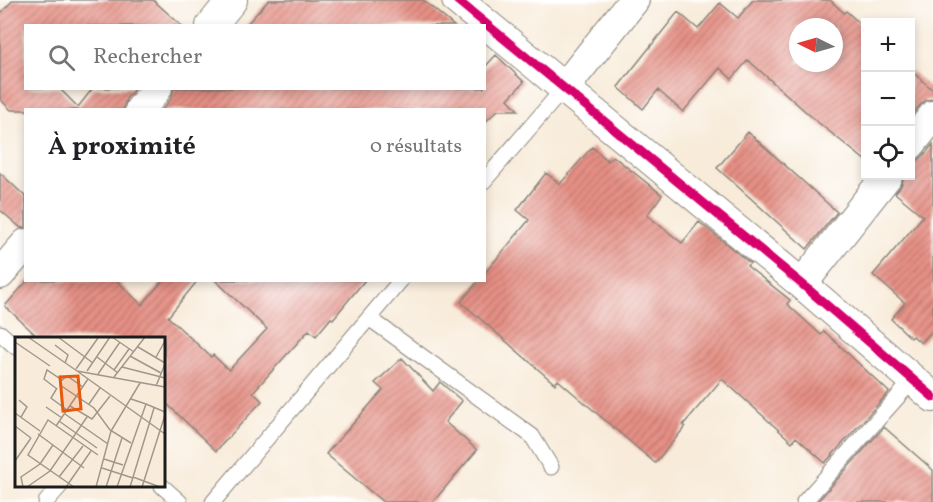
<!DOCTYPE html>
<html lang="fr">
<meta charset="utf-8">
<style>
body{margin:0;font-family:Vollkorn,serif;background:#f6f6f6;color:#202124}
.controls{position:absolute;right:18px;top:18px;display:grid;overflow:hidden;border-radius:0px;box-shadow:0 3px 9px #0003}
.controls button{width:54px;height:54px;display:grid;place-items:center;padding:0;border:0;border-bottom:2px solid #e0e0e0;background:#fff;color:#202124;font:30px sans-serif}
.compass{position:absolute;left:789px;top:18px;width:54px;height:54px;border-radius:50%;background:#fff;box-shadow:0 3px 9px #0003;rotate:275deg}
.list{margin:0;padding:0;list-style:none}
h2{display:flex;justify-content:space-between;align-items:center;height:78px;margin:0;padding:0 24px;font-size:26px}
h2 small{font-size:20px;font-weight:400;color:#757577}
.icon{flex:none;width:33px;height:33px;fill:none;stroke:currentColor;stroke-width:2;stroke-linecap:round;stroke-linejoin:round}
.map{position:relative;flex:none;width:933px;height:502px;overflow:hidden}
.search{position:absolute;background:#fff;box-shadow:0 3px 9px #0003;left:24px;top:24px;width:462px;height:66px;display:flex;align-items:center;gap:15px;box-sizing:border-box;padding:0 21px;border-radius:0px;color:#757577;font-size:22px}
.panel{position:absolute;background:#fff;box-shadow:0 3px 9px #0003;left:24px;top:108px;width:462px;height:174px;border-radius:0px}
.map>svg:first-child{display:block}
.building{fill:url(#building-hatch);fill-rule:evenodd}
.lines{fill:none;stroke-linecap:round;stroke-linejoin:round}
.service-casing{stroke:#8a847a;stroke-width:17}
.minor-casing{stroke:#8a847a;stroke-width:32}
.service{stroke:#fff;stroke-width:15}
.minor{stroke:#fff;stroke-width:30}
.cycleway-casing{stroke:#fff;stroke-width:13}
.cycleway{stroke:#d6006c;stroke-width:9}
.inset-road{fill:none;stroke:#a0988d;stroke-width:1.5}
.view{fill:#e8590c;fill-opacity:0.15;stroke:#e8590c;stroke-width:3}
.inset-edge{fill:none;stroke:#1c1c1c;stroke-width:3}
</style>
<div class="map">
<svg width="933" height="502" viewBox="0 0 933 502">
<defs>
<pattern id="building-hatch" width="6" height="6" patternUnits="userSpaceOnUse" patternTransform="scale(1.5)"><rect width="6" height="6" fill="#e69085"/><path d="M-1 1l2-2M0 6l6-6M5 7l2-2" fill="none" stroke="#ba756c"/></pattern>
</defs>
<rect width="100%" height="100%" fill="#fff"/>
<filter id="ink" filterUnits="userSpaceOnUse"><feTurbulence type="fractalNoise" baseFrequency=".0167" numOctaves="2"/><feDisplacementMap in="SourceGraphic" scale="12" xChannelSelector="R" yChannelSelector="G"/><feConvolveMatrix kernelMatrix="1 2 1 2 8 2 1 2 1" color-interpolation-filters="sRGB"/></filter>
<filter id="wash" filterUnits="userSpaceOnUse"><feTurbulence type="fractalNoise" baseFrequency=".008" numOctaves="4" result="noise"/><feDisplacementMap in="SourceGraphic" scale="24" xChannelSelector="R" yChannelSelector="G"/><feGaussianBlur stdDeviation="1.35" result="paint"/><feColorMatrix in="noise" values="0 0 0 0 0 0 0 0 0 0 0 0 0 0 0 0 0 1.4 0 .05"/><feComposite in="paint" operator="in"/></filter>
<g filter="url(#wash)">
<rect width="100%" height="100%" fill="#f8ebd9"/>
<g id="blocks">
<path class="building" d="M13 0H153L182 26H26V88H59L78 107 93 88H135L126 99 123 110H11L0 99V14Z
M269 0H423L454 26H245Z
M753 0H830L844 13 846 11 866 29V161L815 120 748 60 732 79 720 68 683 112 658 90 643 109 618 87 678 12 698 29 720 3 738 18ZM798 27H834V63H798Z
M496 55 524 82 508 99 518 110H498L484 123V110H162L171 99 174 88H484V68Z
M910 70 933 90V99L926 100 920 105 910 117Z
M748 132 837 212 807 249 717 168Z
M933 144V330L921 343 913 336 911 338 891 319 905 303 873 275 923 216 895 193 901 186 904 176H910V162L917 161 923 156Z
M592 147 608 161 613 156 662 195 647 215 682 243 699 222 750 263 747 266 790 300 787 304 821 335 824 331 889 392 825 463 796 437 792 442 722 379 683 425 685 427 655 463 558 380 555 384 461 302 479 280H484V274L529 220 517 210 546 173 560 184Z
M0 173 26 197V227L21 228 0 210Z
M28 280H116L142 305 163 280H198L168 317 211 357 213 355 229 370 267 329 215 280H365L333 319 331 318 316 336 309 330 253 392 262 401 216 451 164 401V339H40L5 306Z
M402 358 433 391 440 382 462 401 445 422 477 450 433 502H383L326 454 383 390 375 383Z
M884 427 933 470V502H817Z"/>
</g>
</g>
<g filter="url(#ink)">
<use href="#blocks" fill-opacity="0" stroke="#8a847a" stroke-width="1.5"/>
<g class="lines">
<defs>
<path id="service" d="M484 181 564 88
M369 318 532 436 551 467
M0 333 16 347
M162 486 180 502
M46 502 60 486
M213 502 401 280
M804 502 912 381"/>
<path id="minor" d="M457 0 802 284 933 397
M211 26 232 0
M564 88 634 0
M140 110 157 88
M910 145 933 116
M0 274 26 244
M802 284 887 176"/>
</defs>
<use href="#service" class="service-casing"/>
<use href="#minor" class="minor-casing"/>
<use href="#service" class="service"/>
<use href="#minor" class="minor"/>
<defs>
<path id="cycleway" d="M457 0 802 284 933 397"/>
</defs>
<use href="#cycleway" class="cycleway-casing"/>
<use href="#cycleway" class="cycleway"/>
</g>
</g>
<g transform="translate(15 337)">
<rect width="150" height="150" fill="#f8ebd9"/>
<path class="inset-road" d="M13 0 62 34M43 0 78 26M97 0 119 15M0 5 35 29M40 8 53 18 50 26M123 10 150 26M115 19 146 36M82 20 103 36M141 20 150 4M107 30 150 41M61 32 83 1M99 33 114 12M62 34 150 97M62 34 150 50M72 34 95 0M83 37 105 5M99 40 130 0M45 48 79 71 95 93 116 106M141 49 150 27M42 51 36 61 52 73M42 52 29 42 32 33 47 43 52 39 68 50M4 63 12 70 6 80M74 67 85 51M131 67 150 75M55 69 77 82 95 59M31 70 47 81M0 76 25 94M50 77 93 107M44 84 82 111M0 89 16 101M41 89 73 42M23 97 69 131M89 122 108 128M0 124 16 101M87 131 118 141M44 140 68 109M118 140 145 150M8 150 6 140 25 127 38 108M12 150 35 134 72 80M51 150 76 114M59 150 13 118 33 83 83 118M81 150 96 94 125 46M91 150 107 101M102 150 131 67 116 62M115 150 139 71M127 150 150 78"/>
<path class="view" d="M63 39 66 72 48 74 45 40Z"/>
<rect width="150" height="150" class="inset-edge"/>
</g>
</svg>
<div class="controls">
<button>+</button>
<button>−</button>
<button><svg class="icon" aria-label="locate" viewBox="0 0 24 24"><circle cx="12" cy="12" r="6"/><path d="M12 2v4M12 18v4M2 12h4M18 12h4"/></svg></button>
</div>
<svg class="compass" viewBox="-18 -18 36 36"><path d="M0-13l5 13h-10z" fill="#e53935"/><path d="M0 13l5-13h-10z" fill="#757577"/></svg>
<div class="search"><svg class="icon" aria-label="search" viewBox="0 0 24 24"><circle cx="10" cy="10" r="6"/><path d="M15 15l6 6"/></svg>Rechercher</div>
<section class="panel">
<h2>À proximité<small>0 résultats</small></h2>
<ul class="list">
</ul>
</section>
</div>
